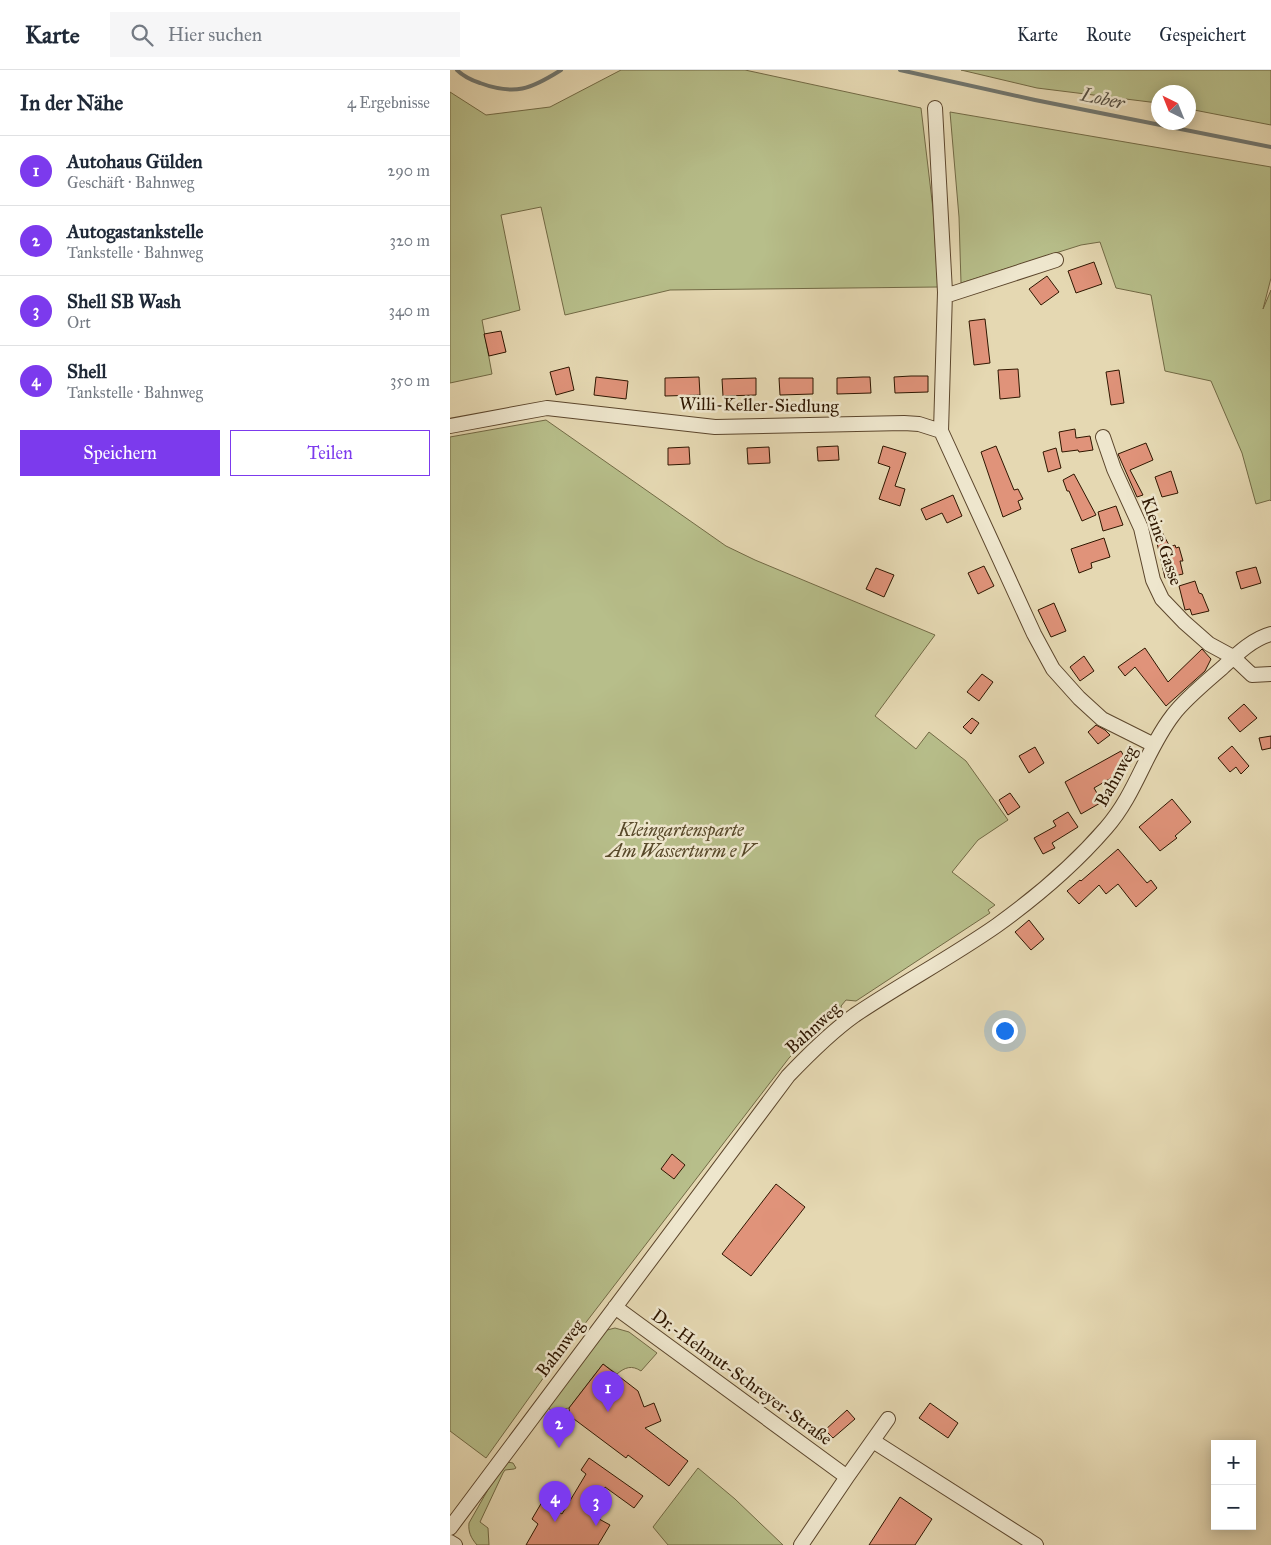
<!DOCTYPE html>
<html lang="de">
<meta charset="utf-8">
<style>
body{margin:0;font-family:"IM FELL Great Primer",serif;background:#f6f6f7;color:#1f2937}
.controls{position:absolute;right:15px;bottom:15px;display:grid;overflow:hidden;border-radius:0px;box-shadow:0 2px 12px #0003}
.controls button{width:45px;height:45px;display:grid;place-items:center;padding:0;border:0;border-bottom:1px solid #e0e1e3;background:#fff;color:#1f2937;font:25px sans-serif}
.compass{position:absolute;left:701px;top:15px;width:45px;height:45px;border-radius:50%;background:#fff;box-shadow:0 2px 12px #0003;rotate:317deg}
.you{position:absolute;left:554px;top:960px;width:18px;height:18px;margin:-12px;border:4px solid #fff;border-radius:50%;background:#1a73e8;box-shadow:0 0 0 8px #1a73e833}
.badge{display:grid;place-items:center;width:32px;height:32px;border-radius:50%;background:#7c3aed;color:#fff;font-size:16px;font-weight:700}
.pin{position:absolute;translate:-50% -41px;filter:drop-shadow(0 1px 2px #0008)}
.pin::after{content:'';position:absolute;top:26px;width:18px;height:15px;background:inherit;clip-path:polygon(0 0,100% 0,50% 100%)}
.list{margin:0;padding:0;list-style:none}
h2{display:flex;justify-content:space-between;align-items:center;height:65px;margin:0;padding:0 20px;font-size:21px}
h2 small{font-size:16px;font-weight:400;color:#747a83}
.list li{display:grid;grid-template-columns:32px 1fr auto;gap:15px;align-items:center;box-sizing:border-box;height:70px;padding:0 20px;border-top:1px solid #e0e1e3}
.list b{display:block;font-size:19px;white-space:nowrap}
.list p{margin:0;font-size:16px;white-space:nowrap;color:#747a83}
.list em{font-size:16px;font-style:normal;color:#747a83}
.actions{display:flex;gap:10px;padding:15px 20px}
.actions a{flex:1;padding:11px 0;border:1px solid #7c3aed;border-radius:0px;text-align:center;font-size:18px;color:#7c3aed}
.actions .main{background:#7c3aed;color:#fff}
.icon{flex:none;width:28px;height:28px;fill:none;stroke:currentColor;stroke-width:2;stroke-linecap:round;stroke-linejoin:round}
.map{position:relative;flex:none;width:821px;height:1475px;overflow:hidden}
header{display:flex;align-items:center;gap:30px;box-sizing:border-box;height:70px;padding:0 25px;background:#fff;border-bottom:1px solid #e0e1e3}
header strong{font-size:24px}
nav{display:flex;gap:28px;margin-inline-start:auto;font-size:18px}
.search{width:350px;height:45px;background:#f6f6f7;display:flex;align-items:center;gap:12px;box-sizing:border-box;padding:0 18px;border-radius:0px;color:#747a83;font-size:19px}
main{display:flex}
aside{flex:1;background:#fff}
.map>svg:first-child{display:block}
.green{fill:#b7be8a;stroke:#726a45}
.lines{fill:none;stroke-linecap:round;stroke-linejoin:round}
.stream{stroke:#70766f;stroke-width:4}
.building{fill:#e0937a;stroke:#2e1600}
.minor-casing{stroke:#5c462c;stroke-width:16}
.minor{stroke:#eee6cd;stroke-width:14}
.labels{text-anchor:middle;stroke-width:5;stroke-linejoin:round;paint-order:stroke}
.street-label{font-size:18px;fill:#2e1600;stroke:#eee6cd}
.park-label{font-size:18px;font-style:italic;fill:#574829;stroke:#eee6cd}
.water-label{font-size:19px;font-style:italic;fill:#544e41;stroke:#eee6cd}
</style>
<header>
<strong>Karte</strong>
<div class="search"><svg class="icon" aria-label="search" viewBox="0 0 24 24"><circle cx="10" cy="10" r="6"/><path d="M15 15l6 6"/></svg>Hier suchen</div>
<nav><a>Karte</a><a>Route</a><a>Gespeichert</a></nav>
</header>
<main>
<aside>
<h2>In der Nähe<small>4 Ergebnisse</small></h2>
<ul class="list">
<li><span class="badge">1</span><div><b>Autohaus Gülden</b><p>Geschäft · Bahnweg</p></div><em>290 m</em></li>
<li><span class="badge">2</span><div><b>Autogastankstelle</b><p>Tankstelle · Bahnweg</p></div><em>320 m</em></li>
<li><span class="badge">3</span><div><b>Shell SB Wash</b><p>Ort</p></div><em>340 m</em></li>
<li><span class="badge">4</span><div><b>Shell</b><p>Tankstelle · Bahnweg</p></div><em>350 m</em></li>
</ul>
<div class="actions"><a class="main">Speichern</a><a>Teilen</a></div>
</aside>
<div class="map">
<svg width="821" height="1475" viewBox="0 0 821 1475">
<rect width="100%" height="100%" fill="#e5d8b2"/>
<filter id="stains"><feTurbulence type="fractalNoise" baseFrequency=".004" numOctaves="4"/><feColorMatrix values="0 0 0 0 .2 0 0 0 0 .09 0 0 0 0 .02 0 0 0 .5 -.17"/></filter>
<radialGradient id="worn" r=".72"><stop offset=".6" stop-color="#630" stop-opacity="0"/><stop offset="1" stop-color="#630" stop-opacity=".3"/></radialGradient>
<path class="green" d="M171 0H295L471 38 483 139 488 217 220 220 115 245 91 137 51 145 70 240 32 250 42 304 0 313V22L36 45 100 37Z
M511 0H821V55L739 39 738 22H708V33L587 18Z
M500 42 821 97V208L813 239 821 220V431L820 430 806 434 792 383 761 311 715 301 701 225 666 218 650 172 631 175 511 213 509 147Z
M96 350 276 476 305 490 485 565 425 646 466 679 479 662 516 691 558 750 528 770 502 802 545 835 538 840 540 843 406 931 396 930 391 936 392 939 366 960 339 988 94 1307 36 1388 0 1361V367Z
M165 1258 179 1262 207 1283 191 1301C182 1295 175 1297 167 1304L153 1294 119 1338 101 1341 98 1337 150 1266 157 1260Z
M57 1392 63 1393 66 1398 64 1399 55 1400 53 1403 30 1452 38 1458 39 1475H27C21 1468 18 1462 19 1453L48 1402Z
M248 1398 285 1429 333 1475H218L203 1457Z"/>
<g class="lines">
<path class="stream" d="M7 0C14 7 21 10 30 13 65 26 81 19 111 0
M450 0 585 30 821 77"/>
</g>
<path class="building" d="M644 192 652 214 626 223 618 201Z
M597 206 609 222 591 235 579 219Z
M535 249 540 293 524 295 519 251Z
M51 261 56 282 39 286 34 264Z
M119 297 124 320 106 325 100 302Z
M568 299 570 327 550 329 548 300Z
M669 300 674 333 661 335 656 302Z
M461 306H478V322L445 323 444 307Z
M146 307 178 311 176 329 144 325Z
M249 307 250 325 215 326V308Z
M413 307H420L421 323 387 324V308Z
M306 308V325L273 326 272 309Z
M329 308H363V324L330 325Z
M625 359 626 368 640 366 643 380 629 382 628 380 612 382 609 362Z
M696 373 703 390 680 400 693 425 687 427 668 384Z
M388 376 389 390 368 391 367 377Z
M433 376 456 383 445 416 455 419 450 436 429 429 440 397 428 393Z
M546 376 564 420 568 419 573 429 568 431 571 439 553 447 531 382Z
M239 377 240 394 218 395V378Z
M319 377 320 393 298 394 297 378Z
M606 378 611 398 598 402 593 382Z
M721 401 728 423 712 427 705 407Z
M624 404 646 445 632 451 619 421H617L613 410Z
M503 425 512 446 497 453 492 443 476 450 471 439Z
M666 436 673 455 653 461 648 442Z
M705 449 720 477 725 475 726 478 729 477 733 491H730L733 504 715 508 702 451Z
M654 468 660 487 641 493 642 498 629 503 621 479Z
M534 496 544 516 528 524 518 503Z
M806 497 811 513 791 519 786 502Z
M426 498 444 505 434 527 416 519Z
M745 511 749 523 752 524 759 541 742 545 740 539 735 540 729 516Z
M604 533 616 561 601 567 588 540Z
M695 578 718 612 752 579 761 589 755 601 716 636 685 597 675 606 668 597Z
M634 586 644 601 630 611 620 597Z
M532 604 543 612 529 631 517 622Z
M794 634 807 648 790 662 778 648Z
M522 648 529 653 521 664 513 657Z
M646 655 655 660 660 665 648 674 638 662Z
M821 666V678L812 680 809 668Z
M782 676 799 696 791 704 786 697 780 702 768 688Z
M585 677 594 693 579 703 569 686Z
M671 681 680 697 644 718 652 732 631 744 615 712Z
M560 723 570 737 558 745 549 730Z
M722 729 741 752 725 766 727 768 710 781 689 757Z
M618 742 628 757 602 773 605 778 593 784 584 768 606 756 603 751Z
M668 779 697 813 701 810 707 818 686 837 668 814 656 824 649 815 629 834 617 821 630 810 631 811Z
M579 850 594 869 581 880 565 862Z
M222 1084 235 1095 224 1109 211 1099Z
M326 1114 355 1137 301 1206 272 1184Z
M153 1294 188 1321 194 1337 204 1333 211 1351 195 1358 238 1391 219 1416 178 1385 176 1388 120 1346 119 1338Z
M480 1333 508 1353 498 1368 469 1348Z
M397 1340 405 1349 383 1368 375 1360Z
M139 1388 193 1426 184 1438 155 1417 140 1444 160 1455 148 1475H76L88 1454 82 1449 92 1432 112 1444 136 1404 131 1400Z
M450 1427 482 1449 465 1475H419Z"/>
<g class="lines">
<defs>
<path id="minor" d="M485 38 495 222 491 361
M495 226 606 190
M0 356 97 338 265 357 454 353 469 354 491 361 584 564 603 599 629 628 652 649 704 675
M653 367 664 399 691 458 703 510 712 529 734 552 759 574 783 587 802 605 821 604
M165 1237 397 1407
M423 1371 586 1475
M0 1458 338 1006C359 984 381 962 405 945 451 914 500 888 546 856 585 828 624 795 656 758 686 724 696 680 723 645 734 630 757 611 772 598 786 585 802 569 821 564
M0 1472 5 1475
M351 1475 397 1407 438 1349"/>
</defs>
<use href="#minor" class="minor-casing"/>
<use href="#minor" class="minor"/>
</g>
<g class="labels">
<g class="street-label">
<text transform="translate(309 335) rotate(1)" y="6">Willi-Keller-Siedlung</text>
<text transform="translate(712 471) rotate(71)" y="6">Kleine Gasse</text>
<text transform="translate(666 706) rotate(-61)" y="6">Bahnweg</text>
<text transform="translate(363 958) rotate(-42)" y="6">Bahnweg</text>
<text transform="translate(110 1278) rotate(-53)" y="6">Bahnweg</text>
<text transform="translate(292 1307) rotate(36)" y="6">Dr.-Helmut-Schreyer-Straße</text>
</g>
<g class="park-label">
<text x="231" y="766">Kleingartensparte<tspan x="231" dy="21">Am Wasserturm e V</tspan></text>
</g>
<g class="water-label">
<text transform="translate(653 28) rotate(12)" y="7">Lober</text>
</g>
</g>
<rect width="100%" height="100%" filter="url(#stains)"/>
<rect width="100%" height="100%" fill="url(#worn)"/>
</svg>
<div class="controls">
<button>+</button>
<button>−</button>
</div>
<svg class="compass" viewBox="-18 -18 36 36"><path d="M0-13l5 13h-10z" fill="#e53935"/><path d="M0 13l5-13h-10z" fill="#747a83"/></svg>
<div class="you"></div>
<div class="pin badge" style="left:158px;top:1342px">1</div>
<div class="pin badge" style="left:109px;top:1378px">2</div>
<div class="pin badge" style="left:146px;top:1456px">3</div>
<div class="pin badge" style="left:105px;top:1452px">4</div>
</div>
</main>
